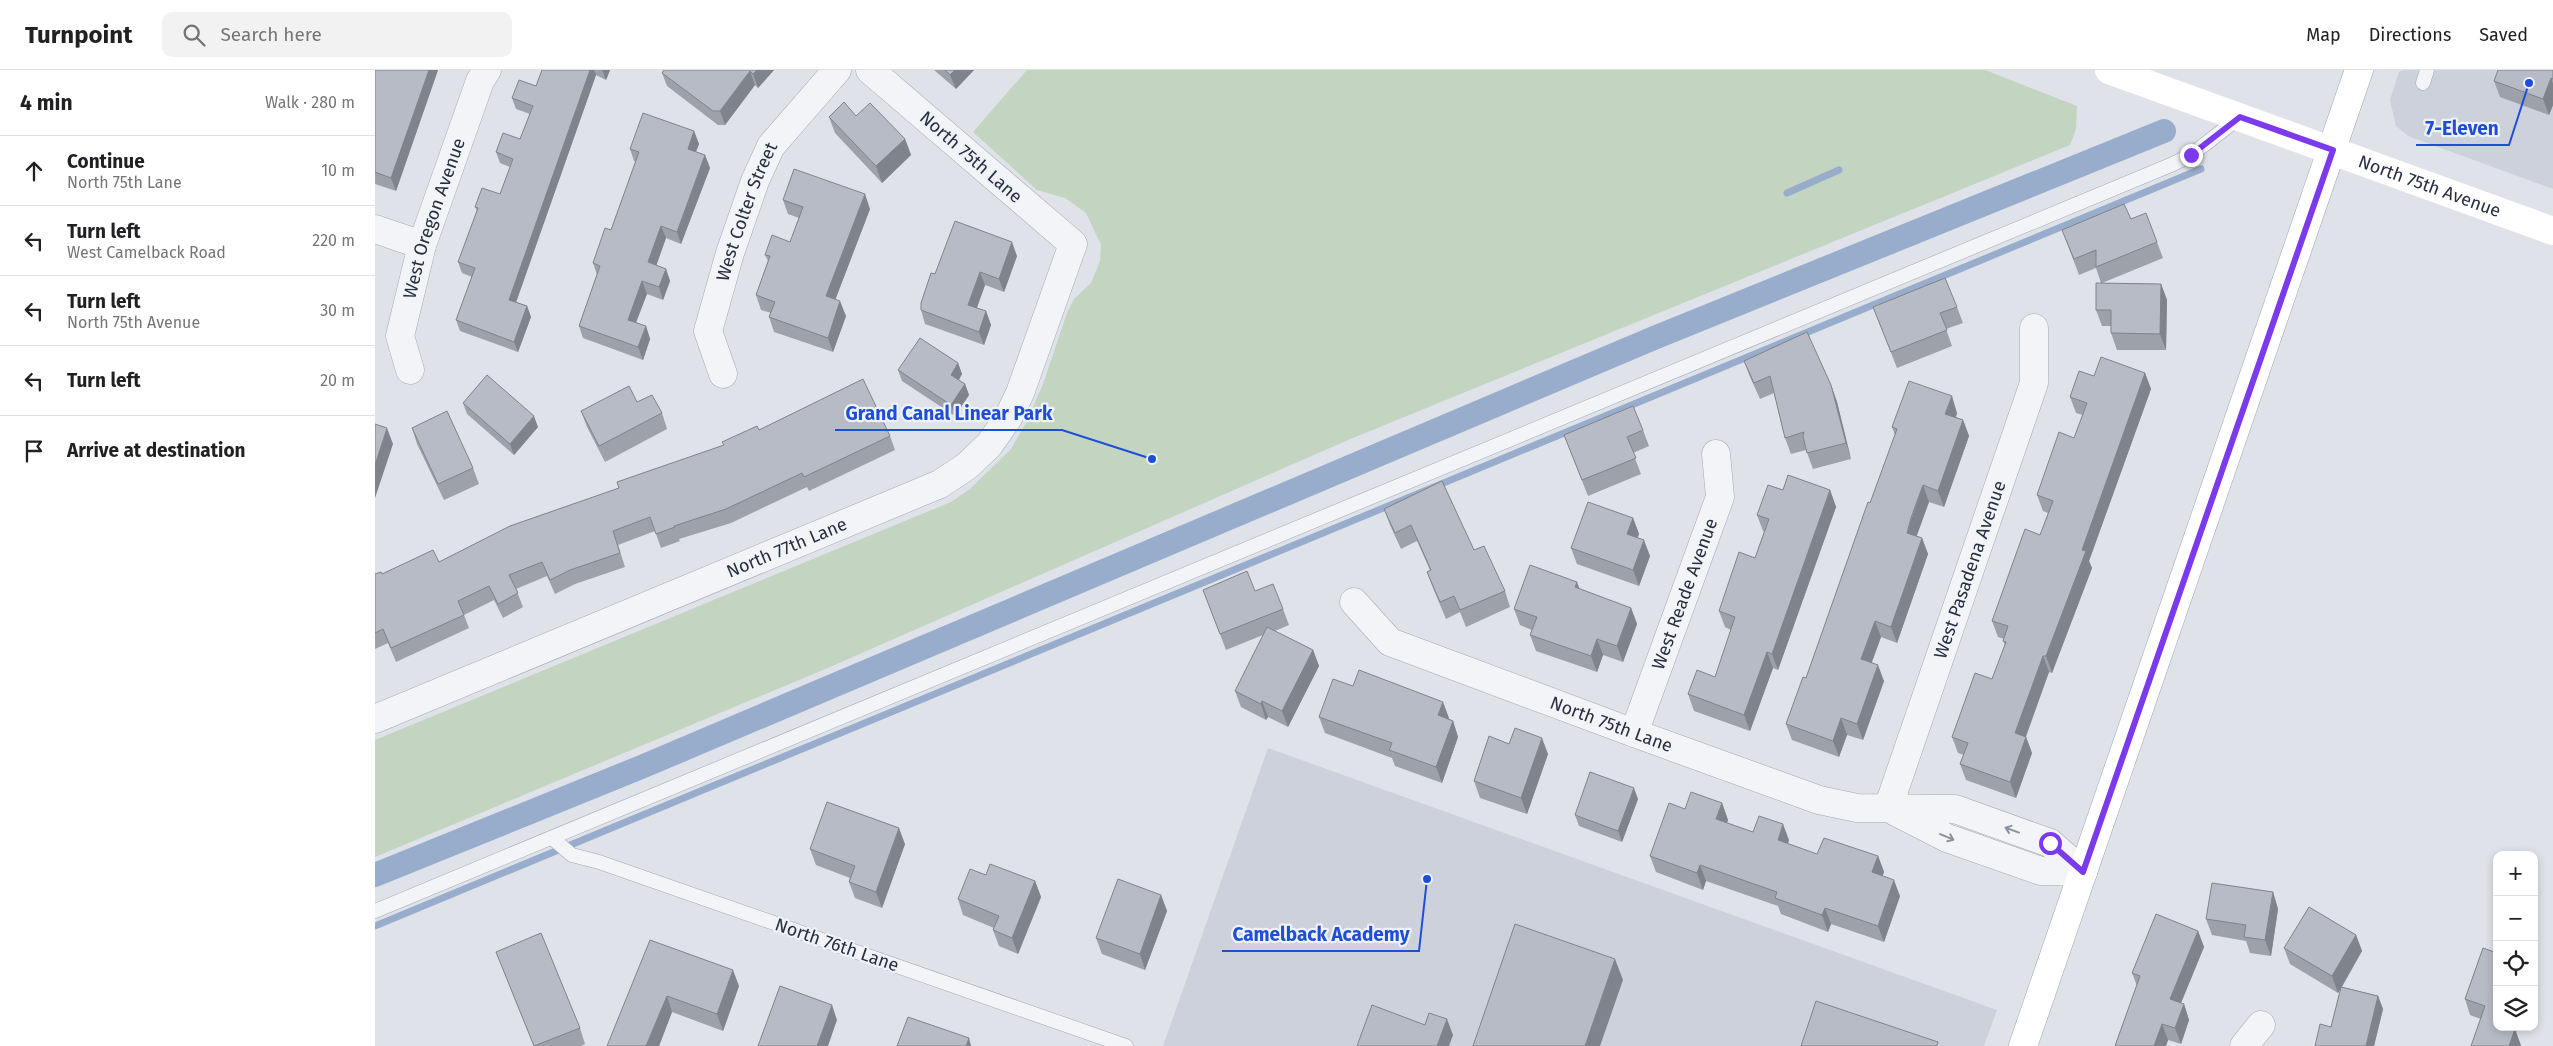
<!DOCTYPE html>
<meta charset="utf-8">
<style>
body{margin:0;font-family:"Fira Sans",sans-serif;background:#f2f2f2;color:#202124}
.controls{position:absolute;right:15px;bottom:15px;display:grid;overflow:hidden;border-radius:10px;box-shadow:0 2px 8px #0003}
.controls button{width:45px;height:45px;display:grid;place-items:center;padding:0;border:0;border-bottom:1px solid #e0e0e0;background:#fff;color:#202124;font:25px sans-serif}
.stop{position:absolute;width:15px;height:15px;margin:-11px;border:4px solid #7c3aed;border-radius:50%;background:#fff}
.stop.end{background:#7c3aed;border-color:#fff;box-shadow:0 1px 5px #0008}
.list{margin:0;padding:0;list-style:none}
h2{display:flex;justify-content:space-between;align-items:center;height:65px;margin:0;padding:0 20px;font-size:21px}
h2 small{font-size:16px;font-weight:400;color:#757577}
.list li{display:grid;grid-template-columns:32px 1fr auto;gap:15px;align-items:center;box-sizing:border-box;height:70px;padding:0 20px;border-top:1px solid #e0e0e0}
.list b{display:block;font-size:19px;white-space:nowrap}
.list p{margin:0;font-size:16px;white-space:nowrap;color:#757577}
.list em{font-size:16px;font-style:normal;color:#757577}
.icon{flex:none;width:28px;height:28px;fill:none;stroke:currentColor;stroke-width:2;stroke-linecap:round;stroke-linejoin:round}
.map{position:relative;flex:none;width:2178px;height:976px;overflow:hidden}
header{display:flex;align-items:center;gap:30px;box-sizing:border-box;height:70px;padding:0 25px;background:#fff;border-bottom:1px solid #e0e0e0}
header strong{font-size:24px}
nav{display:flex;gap:28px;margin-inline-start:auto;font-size:18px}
.search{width:350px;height:45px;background:#f2f2f2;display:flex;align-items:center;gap:12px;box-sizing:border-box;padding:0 18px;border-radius:10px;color:#757577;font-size:19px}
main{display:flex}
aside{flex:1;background:#fff}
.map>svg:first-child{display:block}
.built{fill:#cdd1db}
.green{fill:#c3d4c0}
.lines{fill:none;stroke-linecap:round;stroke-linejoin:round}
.stream{stroke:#98adcc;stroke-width:7}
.canal{stroke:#98adcc;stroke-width:24}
.service-casing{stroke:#a4a9b3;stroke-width:15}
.minor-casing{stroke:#a4a9b3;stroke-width:29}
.primary-casing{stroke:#9ea6b6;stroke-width:29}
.service{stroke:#f2f4f7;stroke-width:14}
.minor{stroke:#f2f4f7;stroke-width:28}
.secondary{stroke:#fff;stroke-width:28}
.primary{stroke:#fff;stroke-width:28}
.wall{fill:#9da1aa}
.shaded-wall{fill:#7f838b}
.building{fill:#b6bbc6;stroke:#7f838b}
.oneway{stroke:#8c929c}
.route{stroke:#7c3aed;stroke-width:6}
.labels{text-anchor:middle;stroke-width:4.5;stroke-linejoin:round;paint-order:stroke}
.street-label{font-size:18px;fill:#272f41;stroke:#eff2f7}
.leader{fill:none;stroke:#1d4ed8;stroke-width:2}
.callout-dot{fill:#1d4ed8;stroke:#eff2f7;stroke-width:2}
.callout-label{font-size:19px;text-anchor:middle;font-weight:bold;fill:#1d4ed8;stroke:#eff2f7;stroke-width:4.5;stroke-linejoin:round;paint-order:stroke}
</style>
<header>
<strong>Turnpoint</strong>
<div class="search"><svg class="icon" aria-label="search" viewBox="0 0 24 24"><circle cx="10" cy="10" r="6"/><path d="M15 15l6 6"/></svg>Search here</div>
<nav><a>Map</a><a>Directions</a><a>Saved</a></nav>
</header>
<main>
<aside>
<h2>4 min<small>Walk · 280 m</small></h2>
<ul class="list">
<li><svg class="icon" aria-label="ahead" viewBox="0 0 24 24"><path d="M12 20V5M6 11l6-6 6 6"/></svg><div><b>Continue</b><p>North 75th Lane</p></div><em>10 m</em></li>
<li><svg class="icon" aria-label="left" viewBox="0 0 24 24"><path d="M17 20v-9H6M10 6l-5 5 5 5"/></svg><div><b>Turn left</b><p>West Camelback Road</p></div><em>220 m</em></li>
<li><svg class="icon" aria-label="left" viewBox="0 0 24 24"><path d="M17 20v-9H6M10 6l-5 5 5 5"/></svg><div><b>Turn left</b><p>North 75th Avenue</p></div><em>30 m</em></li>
<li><svg class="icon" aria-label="left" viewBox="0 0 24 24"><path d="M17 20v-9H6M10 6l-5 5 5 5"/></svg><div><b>Turn left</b></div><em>20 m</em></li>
<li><svg class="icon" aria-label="arrive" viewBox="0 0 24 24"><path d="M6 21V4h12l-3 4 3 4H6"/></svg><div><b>Arrive at destination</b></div></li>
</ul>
</aside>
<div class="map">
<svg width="2178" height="976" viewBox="0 0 2178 976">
<rect width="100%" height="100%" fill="#dfe2e9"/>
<path class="built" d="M2028 0H2178V119L2033 66 2021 56 2015 30 2024 2Z
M893 678 1622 940 1609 976H788Z"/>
<path class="green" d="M652 0H1610L1702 36 1701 59 1695 75 973 370 455 597 0 787V670L576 432 595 419 636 379 652 351 668 314 692 243 699 229 716 213 725 191 726 175 711 143 690 128 662 120 598 62Z"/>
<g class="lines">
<path class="stream" d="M1412 123 1464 100
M0 856 1826 99"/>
<path class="canal" d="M0 805 264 698 1279 268 1789 61"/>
<defs>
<path id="service" d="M2048 13 2052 0
M177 768 197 785 224 792 751 976
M0 841 1798 94 1816 85 1865 47"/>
<g id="minor">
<path d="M0 159 47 175"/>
<path id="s1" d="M35 300 25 266 47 175 105 11 112 0"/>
<path id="s2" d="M348 304 333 261 355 183 380 111 396 76 462 0"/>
<path id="s3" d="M979 532 1015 572 1259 663 1444 730 1482 738 1580 739 1675 773 1708 802"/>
<path id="s4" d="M0 649 565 414 592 396 614 375 633 348 645 323 698 174 495 0"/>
<path id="s5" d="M1259 663 1345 427 1341 384"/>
<path id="s6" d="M1513 738 1659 313V258"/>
<path d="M1521 742 1572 768 1666 801 1708 802"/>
<path d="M1869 976 1886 955"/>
</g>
<path id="primary" d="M1648 976 1984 0"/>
</defs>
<use href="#service" class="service-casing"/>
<use href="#minor" class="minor-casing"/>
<use href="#primary" class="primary-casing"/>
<use href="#service" class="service"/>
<use href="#minor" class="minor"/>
<path class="secondary" id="s7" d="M1734 0 2178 161"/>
<use href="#primary" class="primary"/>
</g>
<path class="wall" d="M0 0H63L21 121 0 114Z
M167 0H235L231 10 221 5 141 232 152 236 156 247 143 282 85 261 81 250 97 207 87 203 83 192 102 141 100 137 125 124 135 97 125 93 121 82 145 69 155 44 141 39 137 28 161 16Z
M289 0H399L383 18 380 15 350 55H343L292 16 287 3Z
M559 0H599L581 19Z
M2178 0V35L2174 45 2125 27 2119 11Z
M481 46 530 69 536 85 507 113 460 63 454 47Z
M319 61 324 74 321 82 330 85 335 98 306 174 291 168 281 195 291 199 295 211 288 230 272 224 261 253 271 256 275 269 268 290 208 268 204 256 222 205 218 193 236 160 261 92 259 91 255 79Z
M408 130 495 139 460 230 471 246 458 282 399 262 394 247 396 243 386 240 381 225 393 191 390 185 415 172 424 148 413 144Z
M1756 149 1782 172 1788 188 1727 213 1786 214 1792 230 1791 280H1742L1736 263V256H1727L1721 240 1726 213 1721 198 1704 205 1687 160Z
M642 186 629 222 610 215 602 238 611 241 616 255 609 275 550 254 546 240 560 204Z
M1498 237H1582L1588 253 1571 259 1577 276 1522 298Z
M1369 291 1456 315 1462 332 1476 389 1438 399 1431 380 1416 384 1410 368 1399 323 1385 329 1375 307Z
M583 293 587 304 584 310 590 314 594 325 580 346 527 311 523 300Z
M1770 303 1776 319 1714 491 1717 498 1677 603 1674 602 1651 667 1657 683 1641 728 1591 710 1585 694 1589 685 1583 683 1577 667 1617 609 1630 575 1628 571 1629 569 1623 567 1617 551 1665 465 1673 443 1668 441 1662 425 1699 368 1708 345 1701 343 1695 327 1719 306Z
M88 333 163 357 139 385 92 344Z
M206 341 287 343 292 359 230 392 212 357Z
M1582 343 1581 347 1588 350 1594 366 1569 437 1554 432 1542 464 1541 466 1547 468 1553 484 1522 573 1506 567 1497 592 1509 611 1488 670 1472 665 1464 687 1417 670 1411 654 1431 608 1520 365 1517 357Z
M37 358 98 398 104 414 69 430 42 374Z
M384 360 515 366 520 380 434 421 432 417 356 453 304 469 305 471 286 478 280 461 243 475 250 497 200 514 180 524 172 506 141 519 148 537 128 548 119 530 89 545 94 558 21 592 13 573 0 579V504H7L64 492 348 375Z
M1268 360 1274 376 1258 383 1266 404 1213 426 1189 365Z
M1408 420H1455L1461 437 1403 600 1398 598 1375 661 1319 641 1313 624 1340 607 1356 560 1350 557 1344 541 1380 488 1389 462 1388 461 1382 445Z
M1009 439 1099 480 1130 521 1135 537 1091 557 1085 542 1071 549 1058 518 1052 502 1055 500 1042 471 1026 479 1015 455Z
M1258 448 1264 464 1262 468 1275 486 1264 516 1202 494 1196 478Z
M1205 519 1256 538 1262 554 1248 592 1228 585 1222 602 1161 581 1155 565 1157 560 1145 555 1139 539Z
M828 520 880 521 908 539 914 555 900 561 938 580 944 596 913 657 893 647 891 650 866 637 860 621 888 565 851 580Z
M978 616 1074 648V649L1078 651 1083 667 1067 713 1020 696 1017 688 950 663 944 647Z
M1134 674 1173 684 1152 744 1105 728 1099 711Z
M1263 729 1247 772 1204 756 1200 745Z
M1347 733 1353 750 1352 753 1378 762 1414 770 1413 774 1442 784 1503 786 1509 802 1507 806 1525 826 1509 872 1456 854 1453 862 1406 844 1403 836 1331 811 1328 820 1281 802 1275 786 1310 739Z
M530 774 507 838 480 828 474 812 475 808 441 795 435 779Z
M611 805 660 811 666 827 643 884 624 876 618 860 619 858 588 845 583 829Z
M1898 822 1903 839 1896 886 1875 883 1871 871 1837 865 1831 849Z
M786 825 792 841 770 900 727 884 721 868Z
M1823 861 1829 877 1806 933 1809 934 1814 950 1806 974 1793 970 1791 976H1740L1762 916 1757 903Z
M1981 865 1987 881 1967 917 2003 926 2008 939 1999 976H1940L1956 957 1966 918 1963 923 1915 894 1909 878Z
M275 870 364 916 348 961 297 942 284 976Z
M2108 878 2122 957H2143L2141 962 2146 975 2106 949 2095 945 2090 929Z
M121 882 205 958 210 974 206 976H159Z"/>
<path class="shaded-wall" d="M54 0H63L21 121 16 108Z
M215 0H219L221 5 138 241 134 230Z
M227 0H235L231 10Z
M382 0H399L383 18 378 4Z
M580 0H599L581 19 575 5Z
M375 1 380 15 350 55 345 41Z
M2176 8 2178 14V35L2174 45 2168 29Z
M319 61 324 74 317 91 313 79Z
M530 69 536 85 507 113 501 96Z
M330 85 335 98 306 174 302 162Z
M490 124 495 139 456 241 451 226Z
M286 156 291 168 278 205 273 192Z
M637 172 642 186 629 222 624 209Z
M291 199 295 211 288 230 284 217Z
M605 202 610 215 598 248 593 235Z
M267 211 272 224 257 262 253 250Z
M1786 214 1792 230 1791 280 1785 264Z
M465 231 471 246 458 282 453 268Z
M152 236 156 247 143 282 139 272Z
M611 241 616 255 609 275 604 262Z
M271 256 275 269 268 290 263 277Z
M583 293 587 304 580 316 576 305Z
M1770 303 1776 319 1714 491 1717 498 1677 603 1671 586 1707 480Z
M590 314 594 325 580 346 576 335Z
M1456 315 1462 332 1476 389 1471 373Z
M1577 326 1582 343 1576 360 1570 344Z
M159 346 163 357 139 385 135 374Z
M1588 350 1594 366 1569 437 1563 421Z
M12 358 18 374 0 428V395Z
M1548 415 1554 432 1537 479 1532 463Z
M1455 420 1461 437 1403 600 1397 584Z
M1258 448 1264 464 1258 480 1252 464Z
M1547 468 1553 484 1522 573 1516 557Z
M1269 470 1275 486 1264 516 1258 500Z
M1202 512 1208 528 1200 517Z
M1256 538 1262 554 1248 592 1242 576Z
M1500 551 1506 567 1492 605 1486 589Z
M1222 569 1228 585 1222 602 1216 586Z
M938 580 944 596 913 657 907 641Z
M1392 582 1398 598 1375 661 1369 645Z
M1668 586 1674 602 1646 679 1640 663Z
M1503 595 1509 611 1488 670 1482 654Z
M887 631 893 647 891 650 886 634Z
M1068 632 1074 648 1069 661 1063 645Z
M1466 648 1472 665 1464 687 1458 671Z
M1078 651 1083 667 1067 713 1061 697Z
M1651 667 1657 683 1641 728 1635 712Z
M1167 668 1173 684 1152 744 1146 728Z
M1259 718 1263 729 1247 772 1243 761Z
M1347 733 1353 750 1347 766 1341 749Z
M1408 754 1414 770 1408 786 1403 770Z
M524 758 530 774 507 838 501 822Z
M1503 786 1509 802 1503 818 1497 802Z
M1325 795 1331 811 1328 820 1322 803Z
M1519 810 1525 826 1509 872 1503 856Z
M660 811 666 827 643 884 637 868Z
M1898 822 1903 839 1896 886 1890 870Z
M786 825 792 841 770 900 765 884Z
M1450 838 1456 854 1453 862 1447 845Z
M1823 861 1829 877 1801 945 1795 929Z
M1981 865 1987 881 1963 923 1957 906Z
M1240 889 1248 910 1225 976H1210Z
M358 900 364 916 348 961 342 944Z
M292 926 297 942 284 976H271Z
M2003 926 2008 939 1999 976H1991Z
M1809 934 1814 950 1806 974 1800 958Z
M457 935 462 950 453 976H442Z
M1072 949 1078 965 1074 976H1062Z
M1787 954 1793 970 1791 976H1779Z
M2132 957H2143L2141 962 2146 976H2134Z
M594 968 596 976H591Z"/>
<path class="building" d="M0 0H54L16 108 0 102Z
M167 0H215L134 230 152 236 139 272 81 250 100 198 83 192 103 138 100 137 107 118 125 124 138 89 121 82 128 63 145 69 158 36 137 28 144 10 161 16Z
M289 0H382L378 4 375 1 345 41H338L287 3Z
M570 0H580L575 5Z
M2123 0H2178V9L2176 8 2168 29 2119 11Z
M469 32 481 46 495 33 530 69 501 96 454 47Z
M268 43 319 61 313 79 330 85 302 162 286 156 273 192 291 199 284 217 267 211 253 250 271 256 263 277 204 256 225 196 218 193 230 158 236 160 264 82 255 79Z
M419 99 490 124 451 226 465 231 453 268 394 247 400 232 381 225 395 186 390 185 397 165 415 172 428 137 408 130Z
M1749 134 1756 149 1771 143 1782 172 1721 197V180L1699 189 1687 160Z
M580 151 637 172 624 209 605 202 593 235 611 241 604 262 546 240V233L556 203 560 204Z
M1570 208 1582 237 1565 243 1572 260 1516 282 1498 237Z
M1721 213 1786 214 1785 264 1736 263V240H1721Z
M1432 262 1456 315 1471 373 1432 383 1428 366 1429 362 1410 368 1395 306 1379 313 1369 291Z
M545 268 583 293 576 305 590 314 576 335 523 300Z
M1726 287 1770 303 1707 480 1711 481 1671 586H1668L1640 663 1651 667 1635 712 1585 694 1593 673 1577 667 1600 603 1617 609 1631 572 1628 571 1633 556 1617 551 1650 459 1665 465 1678 431 1662 425 1684 362 1699 368 1712 333 1695 327 1704 301 1719 306Z
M112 305 159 346 135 374 88 333Z
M488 309 515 366 429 407 427 403 351 439 299 456 300 457 281 464 275 447 238 461 245 483 195 500 175 510 167 492 134 505 143 523 123 534 114 516 83 531 89 545 16 578 8 559 0 563V504L6 502 7 504 58 480 64 492 135 456 244 418 242 412 349 375 347 372 382 356 384 360Z
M1534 311 1577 326 1570 344 1588 350 1563 421 1548 415 1536 448 1532 463 1547 468 1516 557 1500 551 1486 589 1503 595 1482 654 1466 648 1458 671 1411 654 1428 607 1431 608 1493 432 1495 433 1522 359 1517 357Z
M254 316 262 332 277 325 287 343 224 376 206 341Z
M1258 336 1268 360 1252 367 1261 388 1207 410 1189 365Z
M72 341 98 398 63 414 37 358Z
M0 354 12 358 0 395Z
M1413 405 1455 420 1397 584 1392 582 1369 645 1313 624 1322 600 1340 607 1360 547 1344 541 1364 482 1380 488 1394 449 1382 445 1393 415 1408 420Z
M1067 411 1099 480 1109 476 1130 521 1085 540 1079 526 1065 532 1052 502 1056 500 1036 455 1020 463 1009 439Z
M1213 432 1258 448 1252 464 1269 470 1258 500 1196 478Z
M1155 495 1202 512 1200 517 1256 538 1242 576 1222 569 1216 586 1155 565 1162 547 1139 539Z
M872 501 880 521 898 514 908 539 845 564 828 520Z
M892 557 938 580 907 641 887 631 886 634 860 621Z
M984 600 1068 632 1063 645 1078 651 1061 697 1014 680 1017 673 944 647 958 609 978 616Z
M1140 658 1167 668 1146 728 1099 711 1114 666 1134 674Z
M1215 702 1259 718 1243 761 1200 745Z
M1316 722 1347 733 1341 749 1378 762 1384 746 1408 754 1403 770 1442 784 1449 768 1503 786 1497 802 1519 810 1503 856 1450 838 1447 845 1400 828 1402 822 1325 795 1322 803 1275 786 1294 733 1310 739Z
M452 732 524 758 501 822 474 812 480 796 435 779Z
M615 794 660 811 637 868 618 860 624 846 583 829 595 799 611 805Z
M743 809 786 825 765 884 721 868Z
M1837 813 1898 822 1890 870 1869 867 1871 855 1831 849Z
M1934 837 1981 865 1957 906 1909 878Z
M1781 844 1823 861 1795 929 1809 934 1800 958 1787 954 1779 976H1740L1765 906 1757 903Z
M1140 854 1240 889 1210 976H1098Z
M166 863 205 958 159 976 121 882Z
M275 870 358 900 342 944 292 926 271 976H232Z
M2108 878 2122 883V957H2135L2140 959 2134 976H2096L2110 936 2090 929Z
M405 916 457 935 442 976H383Z
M1966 917 2003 926 1991 976H1940L1945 954 1956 957Z
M1441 931 1563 972 1562 976H1426Z
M997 935 1050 955 1054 943 1072 949 1062 976H982Z
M533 947 594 968 591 976H522Z"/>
<defs><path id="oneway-shaft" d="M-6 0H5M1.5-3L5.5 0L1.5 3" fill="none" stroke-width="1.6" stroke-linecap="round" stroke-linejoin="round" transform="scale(1.25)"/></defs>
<g class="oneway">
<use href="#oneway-shaft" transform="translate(1637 760) rotate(-160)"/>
<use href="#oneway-shaft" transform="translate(1572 767) rotate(23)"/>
</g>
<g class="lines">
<path class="route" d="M1675 773 1708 802 1958 80 1865 47 1816 85"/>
</g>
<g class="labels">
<g class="street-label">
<text transform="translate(596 87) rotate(41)" y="6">North 75th Lane</text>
<text dy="6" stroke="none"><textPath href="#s7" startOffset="341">North 75th Avenue</textPath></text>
<text dy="6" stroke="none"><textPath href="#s2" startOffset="171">West Colter Street</textPath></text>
<text dy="6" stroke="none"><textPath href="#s1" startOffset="158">West Oregon Avenue</textPath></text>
<text dy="6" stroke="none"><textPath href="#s4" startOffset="446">North 77th Lane</textPath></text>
<text dy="6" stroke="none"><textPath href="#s6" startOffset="252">West Pasadena Avenue</textPath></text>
<text dy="6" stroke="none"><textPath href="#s5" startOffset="148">West Reade Avenue</textPath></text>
<text dy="6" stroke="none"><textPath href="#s3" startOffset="290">North 75th Lane</textPath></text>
<text transform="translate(462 875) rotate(19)" y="6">North 76th Lane</text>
</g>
</g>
<path class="leader" d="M2154 13L2134 75H2041M777 389L687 360H460M1052 809L1044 881H847"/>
<g class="callout-dot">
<circle cx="2154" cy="13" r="5"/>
<circle cx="777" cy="389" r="5"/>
<circle cx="1052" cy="809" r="5"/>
</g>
<g class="callout-label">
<text x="2087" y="65">7-Eleven</text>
<text x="574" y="350">Grand Canal Linear Park</text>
<text x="946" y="871">Camelback Academy</text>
</g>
</svg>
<div class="controls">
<button>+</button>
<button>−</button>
<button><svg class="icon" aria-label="locate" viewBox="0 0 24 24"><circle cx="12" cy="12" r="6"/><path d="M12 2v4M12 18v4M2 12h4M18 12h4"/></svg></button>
<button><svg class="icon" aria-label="layers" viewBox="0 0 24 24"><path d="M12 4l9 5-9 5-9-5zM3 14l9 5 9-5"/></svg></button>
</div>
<div class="stop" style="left:1675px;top:773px"></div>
<div class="stop end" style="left:1816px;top:85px"></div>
</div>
</main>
